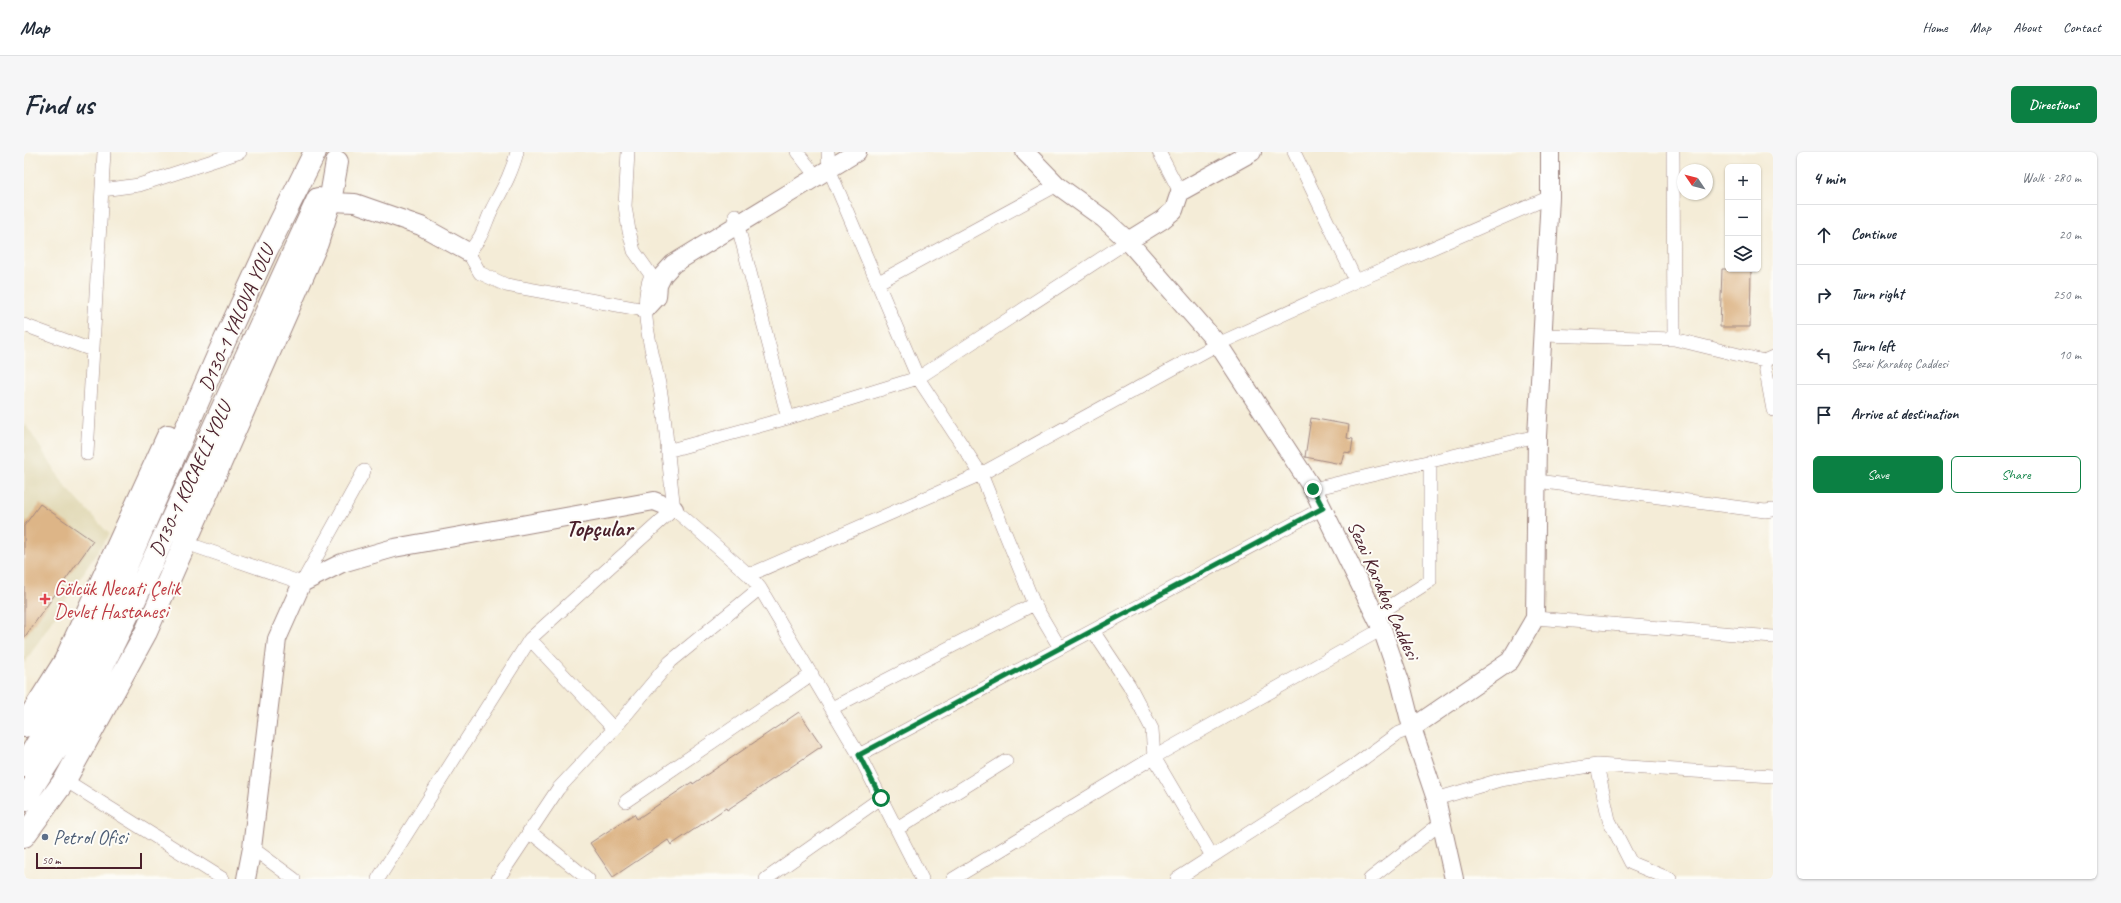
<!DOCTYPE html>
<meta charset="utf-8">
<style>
body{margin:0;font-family:Caveat,sans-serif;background:#f6f6f7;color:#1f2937}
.controls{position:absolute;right:12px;top:12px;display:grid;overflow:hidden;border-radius:6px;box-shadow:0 1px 3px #0004}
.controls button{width:36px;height:36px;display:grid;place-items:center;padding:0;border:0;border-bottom:1px solid #e0e1e3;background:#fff;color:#1f2937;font:20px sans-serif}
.compass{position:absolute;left:1653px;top:12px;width:36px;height:36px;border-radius:50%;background:#fff;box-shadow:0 1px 3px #0004;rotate:305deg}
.scale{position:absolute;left:12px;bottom:10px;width:106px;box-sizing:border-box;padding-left:4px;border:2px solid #4a1f2b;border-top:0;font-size:11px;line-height:14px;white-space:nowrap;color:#4a1f2b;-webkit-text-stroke:3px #fdfcf7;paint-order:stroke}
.stop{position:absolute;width:12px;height:12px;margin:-9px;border:3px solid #0b8043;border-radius:50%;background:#fff}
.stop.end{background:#0b8043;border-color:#fff;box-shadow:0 1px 4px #0008}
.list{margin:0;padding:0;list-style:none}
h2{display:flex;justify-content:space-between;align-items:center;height:52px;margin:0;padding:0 16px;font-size:17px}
h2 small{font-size:13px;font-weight:400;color:#747a83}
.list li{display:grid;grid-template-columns:26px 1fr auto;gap:12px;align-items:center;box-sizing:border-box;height:60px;padding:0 16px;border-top:1px solid #e0e1e3}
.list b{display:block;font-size:15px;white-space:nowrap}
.list p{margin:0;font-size:13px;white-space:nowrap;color:#747a83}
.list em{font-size:13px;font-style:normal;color:#747a83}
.actions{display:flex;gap:8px;padding:12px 16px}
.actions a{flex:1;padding:9px 0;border:1px solid #0b8043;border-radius:6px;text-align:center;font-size:14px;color:#0b8043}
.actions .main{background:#0b8043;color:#fff}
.icon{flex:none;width:22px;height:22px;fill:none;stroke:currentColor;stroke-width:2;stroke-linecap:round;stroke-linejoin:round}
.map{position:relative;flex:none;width:1749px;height:727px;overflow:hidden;border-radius:6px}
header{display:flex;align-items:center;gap:24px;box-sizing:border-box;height:56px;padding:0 20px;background:#fff;border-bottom:1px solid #e0e1e3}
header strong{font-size:19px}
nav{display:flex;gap:22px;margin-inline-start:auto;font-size:14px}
.intro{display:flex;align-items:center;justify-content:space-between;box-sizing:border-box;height:96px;padding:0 24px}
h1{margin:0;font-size:28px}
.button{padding:10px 18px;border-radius:6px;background:#0b8043;color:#fff;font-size:14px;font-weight:700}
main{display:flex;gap:24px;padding:0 24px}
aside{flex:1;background:#fff;border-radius:6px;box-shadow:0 1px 3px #0004}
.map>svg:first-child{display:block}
.built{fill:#e3dbba}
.building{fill:#ddb587}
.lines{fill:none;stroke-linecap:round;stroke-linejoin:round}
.street-casing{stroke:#9f8681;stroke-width:14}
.secondary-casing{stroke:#9f8681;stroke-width:20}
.highway-casing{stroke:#9f8681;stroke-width:24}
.street{stroke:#fff;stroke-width:13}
.secondary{stroke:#fff;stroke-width:18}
.highway{stroke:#fff;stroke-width:22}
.route{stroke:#0b8043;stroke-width:5}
.health-dot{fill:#e0444e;stroke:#fdfcf7;stroke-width:1.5}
.service-dot{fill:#5c6f8a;stroke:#fdfcf7;stroke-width:1.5}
.labels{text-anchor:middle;stroke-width:4;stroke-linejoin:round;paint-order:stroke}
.street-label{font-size:20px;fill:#4a1f2b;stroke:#fdfcf7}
.health-label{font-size:20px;fill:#be3a42;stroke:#fdfcf7;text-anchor:start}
.service-label{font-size:20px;fill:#4e5e75;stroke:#fdfcf7;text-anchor:start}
.district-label{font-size:24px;font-weight:bold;fill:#4a1f2b;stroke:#fdfcf7}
</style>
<header>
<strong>Map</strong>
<nav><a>Home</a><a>Map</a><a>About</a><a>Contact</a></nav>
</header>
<div class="intro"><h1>Find us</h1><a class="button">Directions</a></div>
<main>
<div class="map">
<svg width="1749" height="727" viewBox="0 0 1749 727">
<rect width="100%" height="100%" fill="#fdfcf7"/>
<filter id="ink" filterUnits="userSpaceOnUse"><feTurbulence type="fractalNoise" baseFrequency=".025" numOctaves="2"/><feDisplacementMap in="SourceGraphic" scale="8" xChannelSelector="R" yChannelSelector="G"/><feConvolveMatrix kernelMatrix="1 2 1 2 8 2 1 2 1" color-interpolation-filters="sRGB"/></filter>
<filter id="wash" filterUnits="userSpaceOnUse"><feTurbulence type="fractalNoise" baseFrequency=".012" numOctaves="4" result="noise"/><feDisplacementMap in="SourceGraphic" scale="16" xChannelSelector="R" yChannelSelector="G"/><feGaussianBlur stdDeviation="0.9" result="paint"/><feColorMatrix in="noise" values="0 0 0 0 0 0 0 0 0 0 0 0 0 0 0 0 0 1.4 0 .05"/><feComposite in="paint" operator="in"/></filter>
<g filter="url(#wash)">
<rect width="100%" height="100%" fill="#f4ecd7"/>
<path class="built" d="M0 270 41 334 85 382 0 512Z"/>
<g id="blocks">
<path class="building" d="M1698 117H1727L1726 175H1696Z
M1287 266 1325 273 1323 286 1329 287 1327 301 1320 300 1317 312 1281 305Z
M16 352 69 389 0 486V374Z
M775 560 798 594 703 658 702 656 647 693 644 688 589 725 566 691 610 662 613 667 668 630 669 632Z"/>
</g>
</g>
<g filter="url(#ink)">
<use href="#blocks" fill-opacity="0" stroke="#9f8681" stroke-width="1"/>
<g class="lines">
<defs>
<path id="street" d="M493 0C488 21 478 38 468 57 459 76 460 84 444 100L456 121 482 133 621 158
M604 0 601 54 605 79 610 99 627 123C612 157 631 206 637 242 643 280 645 319 650 357L725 423 736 436 835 603 898 727
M773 0 788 19
M804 0 805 17 894 226 957 322 1010 452 1036 496
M1135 0 1156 40
M1270 0 1332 129
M1649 0 1650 187
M78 38 115 33 216 0
M711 63 764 266
M855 130 1033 33
M0 173 68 198
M1519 183 1650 187 1740 209 1749 205
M1740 209 1749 258
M643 299 764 266 894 226 1104 89
M63 302 80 0
M1513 329 1741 359 1749 358
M1289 337 1513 284
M159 390 278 431 340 319
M725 423 957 322 1194 192 1332 129 1526 45
M1351 464 1406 429V310
M1511 466 1749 485
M1069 479 1105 533 1128 577 1130 605 1188 704
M506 487 590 577
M808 556 1010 452
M835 603 1299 356
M1573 613 1585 668 1607 711 1646 727
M41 628 199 727
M1412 647 1476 628 1573 613 1749 624
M602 649 788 522
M873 677 982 609
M505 679 564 727
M228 696 270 727
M354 727 506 487 650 357
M474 727 534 637 590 577 646 510 736 436
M742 727 857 646
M929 727 1130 605 1358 477
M1153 727 1332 612 1373 582 1388 576
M1346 727 1417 671"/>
<path id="secondary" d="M1001 0 1033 33 1080 67 1104 89 1194 192 1289 337 1358 477 1376 529 1388 576 1412 647 1430 727
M306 50 331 51 397 74 444 100
M1104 89 1138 68 1150 58 1156 40 1228 0
M621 158 633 145 634 133 639 123 649 112 833 0
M1388 576 1486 509 1511 466 1513 284 1526 45V0
M222 727 228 696 253 487 278 431 318 411 370 396 630 349 650 357"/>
<path id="highway" d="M0 574 41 509 144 284
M0 614 59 513 195 201 243 97 291 0
M0 648 51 569 110 450 294 47
M0 684 41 628 122 480 293 91 306 50 313 10"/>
</defs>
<use href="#street" class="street-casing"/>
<use href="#secondary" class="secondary-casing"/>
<use href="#highway" class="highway-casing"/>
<use href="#street" class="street"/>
<use href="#secondary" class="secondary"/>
<use href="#highway" class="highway"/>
</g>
</g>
<g class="lines" filter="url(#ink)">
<path class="route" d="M857 646 835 603 1299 356 1289 337"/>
</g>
<path class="health-dot" d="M19 441h4v4h4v4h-4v4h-4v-4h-4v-4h4z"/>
<circle class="service-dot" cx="21" cy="685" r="4"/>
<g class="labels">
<g class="street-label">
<text transform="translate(212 166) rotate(-66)" y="7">D130-1 YALOVA YOLU</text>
<text transform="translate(166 327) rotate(-65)" y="7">D130-1 KOCAELİ YOLU</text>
<text transform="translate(1360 438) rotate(66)" y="7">Sezai Karakoç Caddesi</text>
</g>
<g class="health-label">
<text x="30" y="443">Gölcük Necati Çelik<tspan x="30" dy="23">Devlet Hastanesi</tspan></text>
</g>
<g class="service-label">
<text x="29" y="692">Petrol Ofisi</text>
</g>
<g class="district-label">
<text x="575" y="384">Topçular</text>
</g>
</g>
</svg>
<div class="controls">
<button>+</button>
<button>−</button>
<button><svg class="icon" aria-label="layers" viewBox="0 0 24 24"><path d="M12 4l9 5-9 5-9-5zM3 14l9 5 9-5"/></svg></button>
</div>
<svg class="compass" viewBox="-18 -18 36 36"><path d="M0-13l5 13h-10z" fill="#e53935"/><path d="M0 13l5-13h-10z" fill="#747a83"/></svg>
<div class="scale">50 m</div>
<div class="stop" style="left:857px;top:646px"></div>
<div class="stop end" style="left:1289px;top:337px"></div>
</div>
<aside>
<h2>4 min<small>Walk · 280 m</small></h2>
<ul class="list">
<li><svg class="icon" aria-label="ahead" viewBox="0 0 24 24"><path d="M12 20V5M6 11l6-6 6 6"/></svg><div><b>Continue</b></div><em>20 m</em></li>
<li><svg class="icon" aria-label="right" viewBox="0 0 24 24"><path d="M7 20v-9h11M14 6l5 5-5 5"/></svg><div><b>Turn right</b></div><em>250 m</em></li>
<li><svg class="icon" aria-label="left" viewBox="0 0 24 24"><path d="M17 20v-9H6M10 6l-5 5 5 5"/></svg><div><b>Turn left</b><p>Sezai Karakoç Caddesi</p></div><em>10 m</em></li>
<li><svg class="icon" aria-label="arrive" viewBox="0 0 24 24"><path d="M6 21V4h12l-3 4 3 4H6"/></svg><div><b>Arrive at destination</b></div></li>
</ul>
<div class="actions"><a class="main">Save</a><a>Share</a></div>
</aside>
</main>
